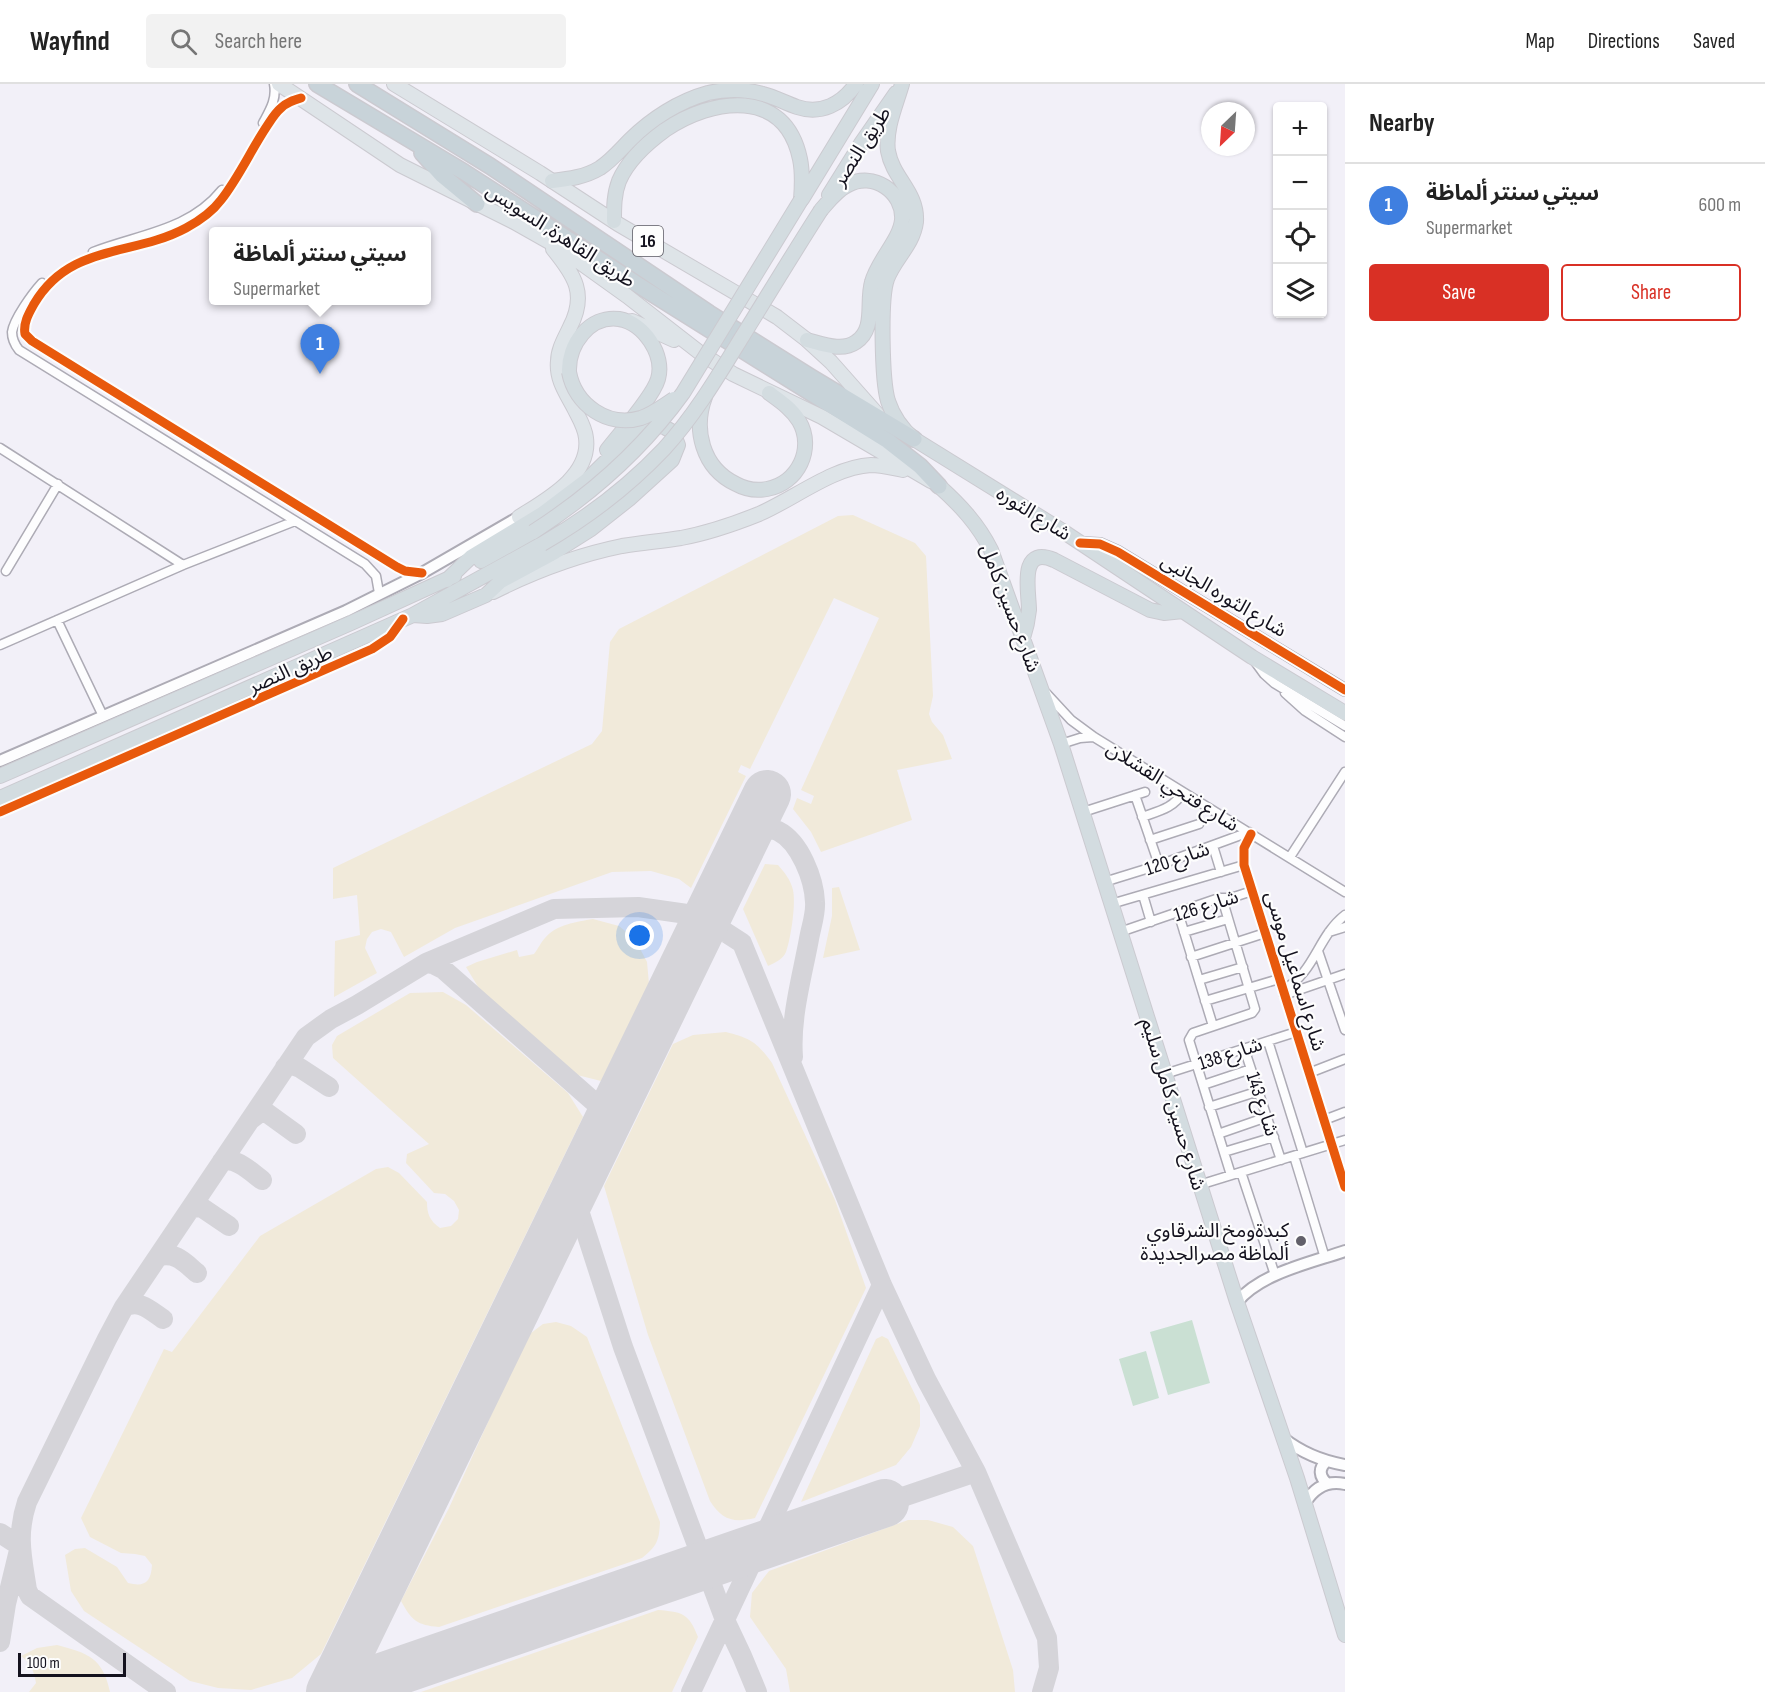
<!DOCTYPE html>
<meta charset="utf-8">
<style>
body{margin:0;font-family:"Sofia Sans Condensed","Noto Sans Arabic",sans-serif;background:#f2f2f2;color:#222}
.controls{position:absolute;right:18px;top:18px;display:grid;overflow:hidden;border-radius:6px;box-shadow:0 2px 4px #0004}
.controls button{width:54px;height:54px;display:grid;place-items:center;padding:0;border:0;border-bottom:2px solid #e0e0e0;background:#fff;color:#222;font:30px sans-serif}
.compass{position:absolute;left:1201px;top:18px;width:54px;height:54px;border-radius:50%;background:#fff;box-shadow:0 2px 4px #0004;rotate:205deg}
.scale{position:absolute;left:18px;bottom:15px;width:108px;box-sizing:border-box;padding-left:6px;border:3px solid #14121e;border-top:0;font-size:16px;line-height:21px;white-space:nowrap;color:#14121e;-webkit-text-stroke:4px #fdfdfd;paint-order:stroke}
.you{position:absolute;left:640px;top:852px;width:21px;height:21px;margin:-15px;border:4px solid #fff;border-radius:50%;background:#1a73e8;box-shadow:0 0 0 9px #1a73e833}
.badge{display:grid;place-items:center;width:39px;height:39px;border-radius:50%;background:#d93025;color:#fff;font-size:20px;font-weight:700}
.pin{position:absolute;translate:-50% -50px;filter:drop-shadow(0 2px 3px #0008)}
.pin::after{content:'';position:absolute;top:32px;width:21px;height:18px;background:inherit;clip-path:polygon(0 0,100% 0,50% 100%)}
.popup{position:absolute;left:209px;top:143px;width:222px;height:78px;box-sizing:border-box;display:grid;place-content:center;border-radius:6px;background:#fff;filter:drop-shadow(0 2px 4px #0005);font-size:20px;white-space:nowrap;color:#767676}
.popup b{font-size:22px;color:#222}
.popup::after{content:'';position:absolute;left:50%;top:100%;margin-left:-12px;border:12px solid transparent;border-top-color:#fff}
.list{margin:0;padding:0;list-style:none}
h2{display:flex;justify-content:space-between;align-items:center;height:78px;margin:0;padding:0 24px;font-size:26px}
h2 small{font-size:20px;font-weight:400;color:#767676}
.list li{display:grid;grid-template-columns:39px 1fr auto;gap:18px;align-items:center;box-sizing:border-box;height:84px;padding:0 24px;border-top:2px solid #e0e0e0}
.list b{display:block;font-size:22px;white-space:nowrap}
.list p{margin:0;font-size:20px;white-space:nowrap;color:#767676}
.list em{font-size:20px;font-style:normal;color:#767676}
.actions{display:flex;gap:12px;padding:18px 24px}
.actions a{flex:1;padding:14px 0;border:2px solid #d93025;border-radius:6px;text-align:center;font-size:21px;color:#d93025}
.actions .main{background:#d93025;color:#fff}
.icon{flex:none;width:33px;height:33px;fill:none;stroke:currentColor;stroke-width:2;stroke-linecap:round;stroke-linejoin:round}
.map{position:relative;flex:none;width:1345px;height:1608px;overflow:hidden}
header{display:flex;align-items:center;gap:36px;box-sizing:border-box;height:84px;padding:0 30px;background:#fff;border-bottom:2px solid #e0e0e0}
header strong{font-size:28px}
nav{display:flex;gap:33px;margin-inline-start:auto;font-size:21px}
.search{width:420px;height:54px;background:#f2f2f2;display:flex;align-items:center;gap:15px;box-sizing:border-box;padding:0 21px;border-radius:6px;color:#767676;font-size:22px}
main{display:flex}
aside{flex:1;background:#fff}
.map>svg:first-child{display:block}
.green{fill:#cae0d3}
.sand{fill:#f1eada}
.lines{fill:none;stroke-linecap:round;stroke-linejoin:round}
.taxiway{stroke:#d5d4d9;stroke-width:20}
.runway{stroke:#d5d4d9;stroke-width:48}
.minor-casing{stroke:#adabb5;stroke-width:11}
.tertiary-casing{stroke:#adabb5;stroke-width:14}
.primary-casing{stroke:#cbcad0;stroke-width:16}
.trunk-casing{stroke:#cbcad0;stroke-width:16}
.motorway-casing{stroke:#cbcad0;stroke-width:18}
.minor{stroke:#fdfdfe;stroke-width:8}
.tertiary{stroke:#fdfdfe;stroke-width:10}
.primary{stroke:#dee4e8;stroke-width:14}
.trunk{stroke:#d3dce0;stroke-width:14}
.motorway{stroke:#c8d3d9;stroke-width:15}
.trunk-bridge-casing{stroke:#cbcad0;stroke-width:16;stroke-linecap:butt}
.trunk-bridge{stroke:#d3dce0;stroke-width:14}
.cycleway-casing{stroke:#fdfdfd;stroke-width:13}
.cycleway{stroke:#e8590c;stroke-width:9}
.poi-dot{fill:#62606a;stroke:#fdfdfd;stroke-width:2}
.labels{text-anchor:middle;stroke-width:4.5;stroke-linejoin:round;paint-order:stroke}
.shield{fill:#fdfdfd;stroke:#5a5861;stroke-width:1.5}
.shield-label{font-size:18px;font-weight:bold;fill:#14121e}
.street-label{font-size:20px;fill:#14121e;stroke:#fdfdfd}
.poi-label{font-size:20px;fill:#14121e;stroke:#fdfdfd;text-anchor:end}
</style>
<header>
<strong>Wayfind</strong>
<div class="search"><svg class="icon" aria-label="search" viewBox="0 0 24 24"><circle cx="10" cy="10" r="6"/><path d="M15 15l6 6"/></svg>Search here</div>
<nav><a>Map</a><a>Directions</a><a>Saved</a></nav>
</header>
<main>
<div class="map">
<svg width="1345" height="1608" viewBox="0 0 1345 1608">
<rect width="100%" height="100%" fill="#f2f0f8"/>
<path class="green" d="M1192 1236 1210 1299 1168 1311 1150 1248Z
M1146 1267 1159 1314 1133 1322 1119 1275Z"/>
<path class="sand" d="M853 431 915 459 926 472 933 612 929 630 932 638 943 651 952 675 897 686 912 736 821 768 811 748 793 725 797 714 811 720 814 712 801 706 879 534 834 514 750 685 741 681 738 688 746 692 691 804 679 795 651 787 612 788 455 844 404 873 391 848 381 845 372 848 367 855 365 864 377 889 334 913 335 857 360 851 357 811 333 815V784L592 660 602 647 610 558 619 545 838 432Z
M765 780 778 781C785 789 790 795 793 806 796 819 791 854 786 868 783 875 775 879 768 882L743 825Z
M839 803 860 866 823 874 832 832V804Z
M593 835 619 842 635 855 647 878 649 900 601 997 577 991 557 976 480 906 466 883 477 878 517 866 519 873 534 870C538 865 541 858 545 854 557 840 576 838 593 835Z
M443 908 466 921 568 1009 583 1033 321 1570 292 1594 251 1606 218 1604 190 1597 84 1527 71 1507 65 1471 75 1465 85 1464 117 1483 128 1499C144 1503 151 1499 152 1481L145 1472 135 1470 121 1469 90 1453 81 1434 164 1265 172 1268 260 1152 376 1085 388 1083 399 1089 427 1118C427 1130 430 1137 440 1144L451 1142 458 1135 459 1126 454 1117 445 1110 434 1109 406 1079 407 1070 429 1060 333 974 332 961 337 952 410 909Z
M726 948C750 954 757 958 772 979L835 1116 866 1204 755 1434C733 1439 722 1436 710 1417L648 1251 604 1102 673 960 693 951Z
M556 1238 571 1242 587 1253 660 1438C659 1457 657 1462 642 1474L439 1543C417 1541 412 1537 401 1517L449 1424 527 1252 543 1240Z
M882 1252 888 1255 920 1321V1342L911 1363 896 1381 801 1418 876 1255Z
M908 1436H928L953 1443 973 1462 1013 1586 1015 1608H790L786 1585 750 1533 752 1509 769 1487Z
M658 1526C682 1528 689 1529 698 1553L672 1608H421Z
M57 1561C88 1569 103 1574 110 1608H29L36 1599C34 1587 31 1579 21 1572L37 1564Z"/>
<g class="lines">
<path class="taxiway" d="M747 751C756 748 769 743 778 747 800 758 814 795 815 818 816 830 811 843 809 855 802 893 790 934 793 973
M695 859 710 847 725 848 742 859 882 1201 926 1295 976 1388 1047 1554 1049 1584 1042 1608
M426 879 554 825 638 823 708 833
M285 983 292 981 300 984 329 1003
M250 1036 259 1029H267L296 1050
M222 1077C236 1073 251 1088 262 1096
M573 1108 623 1263 725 1536 742 1572 757 1608
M191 1124 201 1123 229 1142
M159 1172C176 1168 184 1178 197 1189
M124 1223C139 1215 150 1226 163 1235
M885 1419 976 1388
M0 1449 20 1462 6 1520 0 1558
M166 1608 30 1512 27 1506C22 1473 16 1451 27 1418L107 1255 124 1223 306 953 331 935 357 921 426 879 433 880 443 885 593 1017
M691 1608 882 1201"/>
<path class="runway" d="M330 1608 767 710
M338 1608 885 1419"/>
<defs>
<path id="minor" d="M301 14C294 16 287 18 281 24 275 29 271 36 267 42 251 66 239 93 221 116 212 128 199 137 186 144 132 173 70 159 34 220 29 229 23 239 25 250L32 257 397 483 405 487 422 489
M263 39C270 26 277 15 274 0
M93 168C139 150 189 147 222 106
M42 199C32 210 14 235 12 248 12 255 15 261 19 266L365 480 376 492 379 509
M0 364 183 481
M6 487 58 400
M57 536 103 632
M0 561 183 481 295 437
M1256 579 1264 590 1274 599 1345 642
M1046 609 1071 636 1094 653 1345 808
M1285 609 1305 627 1345 653
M1061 660 1080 654 1093 653
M1135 711 1159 781
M0 728 372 565 390 553 403 536
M1083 728 1145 708
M1142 733C1159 727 1174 724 1183 708
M1251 750 1244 764V781L1345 1103
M1150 756 1199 740
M1213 762 1221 788
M1290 773 1345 688
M1104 798 1159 781 1249 748
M1143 811 1151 838
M1222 814 1255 925 1252 929 1193 949 1189 956 1231 1091
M1111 820 1244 781
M1178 828 1213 942
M1120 848 1219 814H1231L1252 807
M1184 848 1228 835
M1329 848 1345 843
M1318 867 1345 946
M1191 873 1265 849
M1199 896 1243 883
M1283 906C1316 887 1317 853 1345 831
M1284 911 1345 890
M1205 917 1279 895
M1268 957 1303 1069
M1244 964 1281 1076
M1309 989 1345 975
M1165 990 1296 948
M1203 1001 1251 985
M1209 1023 1259 1007
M1324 1036 1345 1028
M1218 1050 1267 1033
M1224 1068 1274 1053
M1294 1072 1325 1174
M1241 1088 1275 1191
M1199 1101 1345 1056"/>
<path id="tertiary" d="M1080 459 1100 460 1118 468 1345 606
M0 677 346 527 422 489 519 433
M1237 1218C1261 1189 1310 1179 1345 1167
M1283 1354C1302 1369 1322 1377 1345 1381
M1327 1377C1318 1384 1319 1393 1328 1400
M1305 1419C1314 1404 1327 1396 1345 1400"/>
<path id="primary" d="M279 0 400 81 514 138 560 164 627 212 699 268 733 290 822 333 931 397
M394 0 540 89 618 140 777 233 807 256 831 278 877 330
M632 237 674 256
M519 433C546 416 591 392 586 354 585 343 579 334 574 324 566 309 556 295 558 277 558 265 565 254 570 243 587 210 575 192 553 165
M493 508C533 488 578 471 622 462 641 459 661 457 681 454 708 449 734 440 759 430 794 415 833 383 871 381 882 381 892 384 903 386"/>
<path id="trunk" d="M902 0C896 21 885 45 888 67 893 95 918 108 916 138 913 161 895 174 887 195 880 215 882 297 888 317 893 332 902 345 914 355L1061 446 1252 573 1345 629
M552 97C569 95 585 93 600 84 612 76 620 66 630 56 651 35 679 17 708 9 726 5 745 5 763 10 775 13 785 19 797 23 821 31 842 20 856 0
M829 111 862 58 896 9
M802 115 872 0
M614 137C614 123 614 110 619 97 628 76 647 59 665 46 712 14 785 3 800 75 803 89 802 103 801 116
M807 256C823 260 842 268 856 258 876 245 866 218 872 198 878 176 900 156 902 136 904 108 873 87 848 101 837 106 829 117 821 126
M569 288C568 261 589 231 619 235 644 239 665 271 658 295 653 313 620 349 607 366
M705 313C693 345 702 384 736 400 745 405 756 407 767 405 798 400 815 364 799 337 792 325 780 317 769 309
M939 402C960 421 978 440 991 466L1061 660 1237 1218 1297 1394 1345 1551
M481 477 533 448
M413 531 427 532 442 530 486 511 501 497 553 469 591 445 629 415 672 376 678 361 673 348 664 343 653 341 635 349 587 396 542 430 471 473 447 496
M1023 554C1026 545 1028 536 1029 526 1029 508 1018 461 1054 476L1150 526 1164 529 1183 527
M0 692 351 539 454 492
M0 714 413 531 542 460"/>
<path id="motorway" d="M317 0 464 88 643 204 888 357 920 382 939 402
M357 0 490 82 709 229 811 293 914 355
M422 69 442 91 477 120"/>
</defs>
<use href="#minor" class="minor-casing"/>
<use href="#tertiary" class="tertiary-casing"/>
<use href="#primary" class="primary-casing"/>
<use href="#trunk" class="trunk-casing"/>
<use href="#motorway" class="motorway-casing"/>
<use href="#minor" class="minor"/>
<use href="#tertiary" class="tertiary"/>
<use href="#primary" class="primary"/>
<use href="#trunk" class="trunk"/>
<use href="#motorway" class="motorway"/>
<defs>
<path id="trunk-bridge" d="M569 288C575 321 608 344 641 334 653 330 663 322 674 315
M533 448C592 410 642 366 683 309L801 116
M542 460C587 434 628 403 664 365 695 331 718 292 742 253 768 211 794 168 821 126"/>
</defs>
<use href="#trunk-bridge" class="trunk-bridge-casing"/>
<use href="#trunk-bridge" class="trunk-bridge"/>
<defs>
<path id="cycleway" d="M301 14C294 16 287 18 281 24 275 29 271 36 267 42 251 66 239 93 221 116 212 128 199 137 186 144 132 173 70 159 34 220 29 229 23 239 25 250L32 257 397 483 405 487 422 489
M1080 459 1100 460 1118 468 1345 606
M0 728 372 565 390 553 403 535
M1251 750 1244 764V781L1345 1103"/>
</defs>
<use href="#cycleway" class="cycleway-casing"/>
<use href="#cycleway" class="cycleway"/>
</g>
<circle class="poi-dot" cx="1301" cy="1157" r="6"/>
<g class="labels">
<rect class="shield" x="633" y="142" width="30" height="30" rx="4.5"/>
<g class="shield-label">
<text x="648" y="163">16</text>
</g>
<g class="street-label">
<text transform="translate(861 62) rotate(-57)" y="7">طريق النصر</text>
<text transform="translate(561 151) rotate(33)" y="7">طريق القاهرة, السويس</text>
<text transform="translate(1034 429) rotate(32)" y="7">شارع الثوره</text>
<text transform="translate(1224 511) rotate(31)" y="7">شارع الثوره الجانبى</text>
<text transform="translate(1011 524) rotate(69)" y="7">شارع حسين كامل</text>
<text transform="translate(290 585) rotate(-24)" y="7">طريق النصر</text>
<text transform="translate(1173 702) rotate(32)" y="7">شارع فتحي القشلان</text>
<text transform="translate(1177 774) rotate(-19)" y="7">شارع 120</text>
<text transform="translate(1206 821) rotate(-17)" y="7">شارع 126</text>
<text transform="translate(1296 887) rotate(73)" y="7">شارع اسماعيل موسى</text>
<text transform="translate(1230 969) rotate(-18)" y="7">شارع 138</text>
<text transform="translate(1174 1020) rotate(73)" y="7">شارع حسين كامل سليم</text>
<text transform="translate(1263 1020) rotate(72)" y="7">شارع 143</text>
</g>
<g class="poi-label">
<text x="1289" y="1153">كبدةومخ الشرقاوي<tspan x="1289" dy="23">ألماظة مصرالجديدة</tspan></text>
</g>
</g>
</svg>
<div class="controls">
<button>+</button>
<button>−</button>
<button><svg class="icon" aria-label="locate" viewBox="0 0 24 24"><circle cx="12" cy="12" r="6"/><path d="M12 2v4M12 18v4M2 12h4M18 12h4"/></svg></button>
<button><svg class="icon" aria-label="layers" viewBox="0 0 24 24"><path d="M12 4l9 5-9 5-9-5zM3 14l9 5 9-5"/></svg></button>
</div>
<svg class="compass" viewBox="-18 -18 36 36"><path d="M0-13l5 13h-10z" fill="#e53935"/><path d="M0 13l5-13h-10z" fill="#767676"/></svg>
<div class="scale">100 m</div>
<div class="you"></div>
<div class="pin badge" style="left:320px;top:290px;background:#3f7fe0">1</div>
<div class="popup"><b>سيتي سنتر ألماظة</b>Supermarket</div>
</div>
<aside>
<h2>Nearby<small></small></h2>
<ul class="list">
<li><span class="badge" style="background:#3f7fe0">1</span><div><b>سيتي سنتر ألماظة</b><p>Supermarket</p></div><em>600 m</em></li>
</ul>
<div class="actions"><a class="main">Save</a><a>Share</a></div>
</aside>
</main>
